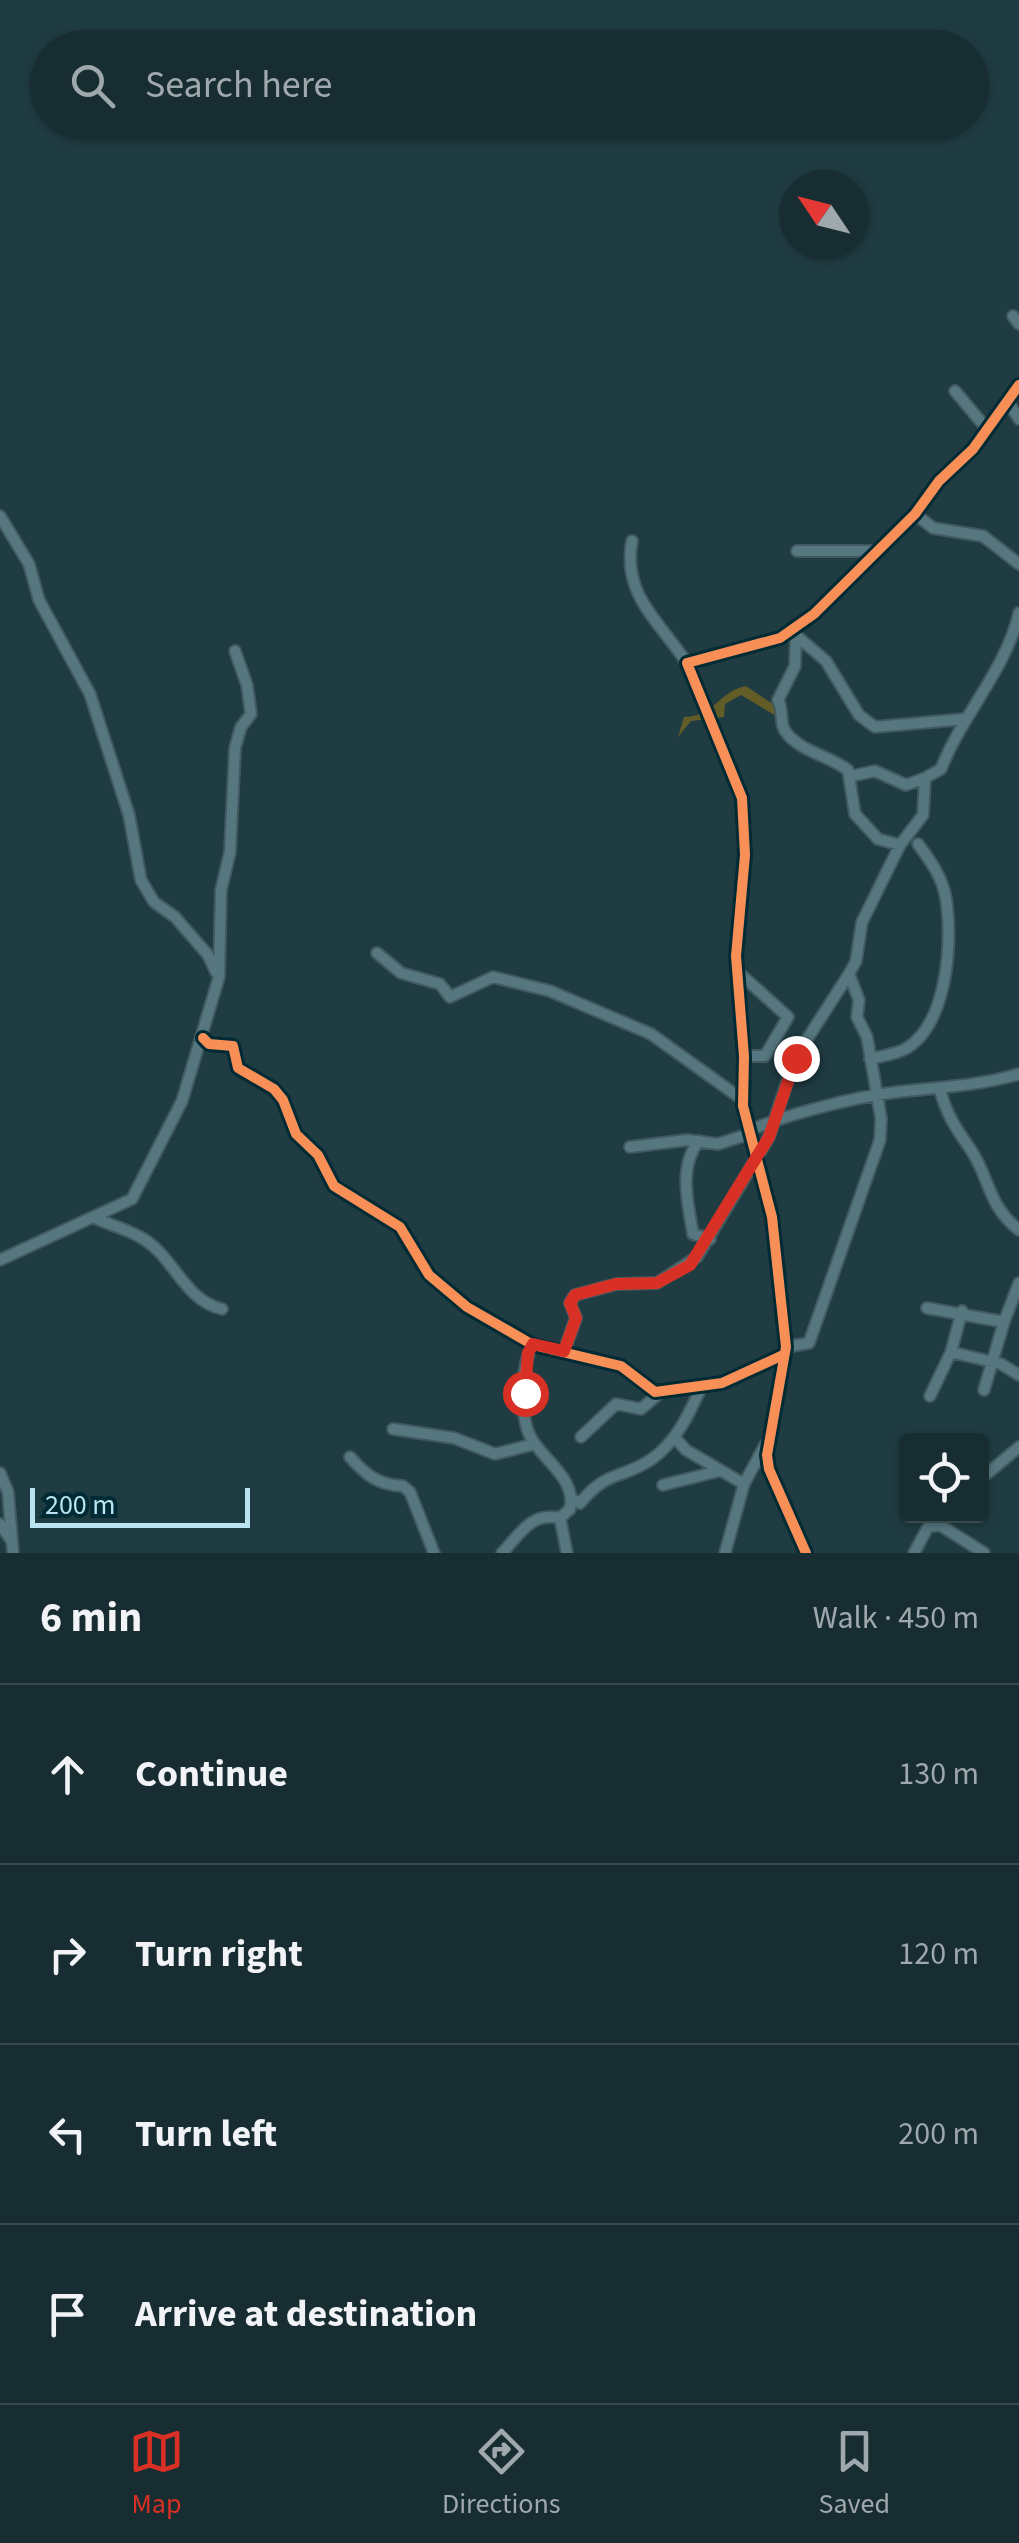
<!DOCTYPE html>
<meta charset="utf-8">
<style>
body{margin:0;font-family:"Source Sans 3",sans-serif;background:#21353a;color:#f1f3f6}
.controls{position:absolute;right:30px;bottom:30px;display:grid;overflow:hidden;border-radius:10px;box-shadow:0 2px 8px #0004}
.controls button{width:90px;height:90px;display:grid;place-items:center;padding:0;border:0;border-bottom:2px solid #36494d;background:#182d32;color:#f1f3f6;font:50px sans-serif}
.compass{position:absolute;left:779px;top:170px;width:90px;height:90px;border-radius:50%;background:#182d32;box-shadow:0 2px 8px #0004;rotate:305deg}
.scale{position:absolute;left:30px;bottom:25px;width:220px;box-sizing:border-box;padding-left:10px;border:5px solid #bae4f2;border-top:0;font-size:28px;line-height:35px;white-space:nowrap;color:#bae4f2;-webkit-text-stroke:8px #002a34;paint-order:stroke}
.stop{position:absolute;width:30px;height:30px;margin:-22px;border:8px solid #d93025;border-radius:50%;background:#fff}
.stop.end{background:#d93025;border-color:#fff;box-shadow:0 2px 10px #0008}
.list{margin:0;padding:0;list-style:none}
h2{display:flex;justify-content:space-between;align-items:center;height:130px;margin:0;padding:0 40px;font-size:42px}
h2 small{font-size:32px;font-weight:400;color:#9fa8ac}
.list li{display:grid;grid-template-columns:65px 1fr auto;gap:30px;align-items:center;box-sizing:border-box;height:180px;padding:0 40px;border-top:2px solid #36494d}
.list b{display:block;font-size:38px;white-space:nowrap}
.list em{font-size:32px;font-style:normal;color:#9fa8ac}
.icon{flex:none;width:55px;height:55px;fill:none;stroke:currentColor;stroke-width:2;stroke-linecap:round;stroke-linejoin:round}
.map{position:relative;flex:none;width:1019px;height:1553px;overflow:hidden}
.search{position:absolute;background:#182d32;box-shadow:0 2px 8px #0004;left:30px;right:30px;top:30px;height:110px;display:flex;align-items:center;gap:25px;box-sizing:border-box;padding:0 35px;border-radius:55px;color:#9fa8ac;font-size:38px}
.sheet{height:850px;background:#182d32}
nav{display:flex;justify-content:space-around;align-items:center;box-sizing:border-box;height:140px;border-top:2px solid #36494d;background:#182d32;font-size:28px;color:#9fa8ac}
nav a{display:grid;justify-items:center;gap:5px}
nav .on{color:#d93025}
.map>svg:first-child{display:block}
.green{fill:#625c26}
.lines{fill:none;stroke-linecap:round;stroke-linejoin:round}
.minor-casing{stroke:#415a60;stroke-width:14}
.minor{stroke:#56777f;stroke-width:10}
.cycleway-casing{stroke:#002a34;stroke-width:16}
.cycleway{stroke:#f78f57;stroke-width:10}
.route{stroke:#d93025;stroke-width:12}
</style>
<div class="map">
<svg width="1019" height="1553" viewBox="0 0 1019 1553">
<rect width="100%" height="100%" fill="#203c43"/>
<path class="green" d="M746 686 783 711 776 716 741 695 725 704 724 717 691 721 678 737 684 717C714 717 719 691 746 686Z"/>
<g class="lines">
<defs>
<path id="minor" d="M1013 316 1019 324
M955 391 987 429
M1007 400 1019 419
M915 514 933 528 983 536 1019 564
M0 516 29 564 39 600 90 694 129 815 141 880 154 902 175 917 208 955 216 972
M632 541C622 594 658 620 687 663
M797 551H875
M792 632 826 661 859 715 875 727 965 719
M796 635 795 666 778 700C784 711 779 721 785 731 800 752 828 755 848 770L855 814 878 839 900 845
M852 776 875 771 906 785 925 778
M377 953 401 973 440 984 450 997 493 977 550 991 651 1034 743 1100
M737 971 788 1017 765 1056H744
M203 1038 209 1044 233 1046 238 1068 274 1089 283 1100 296 1134 318 1155 334 1186 400 1227 429 1275 467 1307 533 1345 621 1366 655 1392 722 1383 783 1355
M870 1059C881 1056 897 1054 907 1048 947 1023 953 943 946 899 943 878 930 860 918 844
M940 1090C947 1115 955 1127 969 1147 990 1176 986 1204 1019 1230
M748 1131C788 1114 854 1097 897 1092 939 1087 978 1086 1019 1074
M699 1141C678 1166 688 1204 693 1234L710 1239
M630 1147 687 1140 718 1144 749 1134
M95 1218C110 1225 126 1229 140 1237 174 1255 183 1300 222 1309
M0 1260 132 1199 182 1101 219 977 221 890 230 852 235 748 241 727 251 714 247 685 235 651
M927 1308 1004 1322 1019 1283
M533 1345C521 1363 520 1416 530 1436 542 1460 577 1478 570 1509L560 1518
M786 1347 809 1343 880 1140 881 1118 867 1037 857 1017 859 1000 849 974 856 961 862 922 900 845 923 815 925 778 941 769C961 716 1006 670 1019 613
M564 1351 576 1318 570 1303 575 1295 617 1284 657 1283 697 1257 769 1137 795 1058 849 974
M951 1352 1001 1364 1019 1375
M984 1390 1004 1322
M930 1396 951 1352 962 1311
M393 1429 454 1438 495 1454 535 1444
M581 1437 616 1404 641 1409 661 1392
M674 1437 686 1450 744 1484
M350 1457C366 1475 378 1485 403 1486L410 1492 434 1553
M0 1473 8 1492 13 1553
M982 1478 1019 1447
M663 1485 719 1471
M572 1499 580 1503C608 1469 621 1480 652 1459 676 1442 689 1414 701 1388
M0 1524 12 1541
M502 1553C521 1533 531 1512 560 1518L567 1553
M725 1553 744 1484 765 1445
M806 1553 769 1469 767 1455 786 1347 772 1217 743 1106 744 1056 736 956 745 855 742 798 687 663 780 638 814 614 915 514 939 481 973 449 1019 385
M914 1553 928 1527 940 1525 984 1553"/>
</defs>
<use href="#minor" class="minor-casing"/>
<use href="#minor" class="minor"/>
<defs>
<path id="cycleway" d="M203 1038 209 1044 233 1046 238 1068 274 1089 283 1100 296 1134 318 1155 334 1186 400 1227 429 1275 467 1307 533 1345 621 1366 655 1392 722 1383 783 1355
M806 1553 769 1469 767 1455 786 1347 772 1217 743 1106 744 1056 736 956 745 855 742 798 687 663 780 638 814 614 915 514 939 481 973 449 1019 385"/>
</defs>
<use href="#cycleway" class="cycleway-casing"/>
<use href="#cycleway" class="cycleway"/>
</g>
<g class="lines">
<path class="route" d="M525 1393 528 1353 533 1344 564 1351 576 1318 570 1303 575 1295 616 1284 657 1283 690 1265 769 1137 796 1058"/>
</g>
</svg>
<div class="controls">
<button><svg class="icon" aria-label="locate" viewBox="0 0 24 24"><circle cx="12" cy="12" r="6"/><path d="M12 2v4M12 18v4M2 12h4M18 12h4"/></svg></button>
</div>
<svg class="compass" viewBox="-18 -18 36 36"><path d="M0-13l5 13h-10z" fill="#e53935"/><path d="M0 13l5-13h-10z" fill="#9fa8ac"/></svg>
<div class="scale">200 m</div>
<div class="stop" style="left:525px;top:1393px"></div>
<div class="stop end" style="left:796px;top:1058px"></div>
<div class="search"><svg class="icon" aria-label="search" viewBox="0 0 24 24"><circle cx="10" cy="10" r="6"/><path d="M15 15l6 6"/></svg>Search here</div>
</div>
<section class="sheet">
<h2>6 min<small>Walk · 450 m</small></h2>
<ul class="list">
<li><svg class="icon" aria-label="ahead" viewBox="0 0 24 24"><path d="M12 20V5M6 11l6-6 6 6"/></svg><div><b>Continue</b></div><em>130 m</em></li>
<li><svg class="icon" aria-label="right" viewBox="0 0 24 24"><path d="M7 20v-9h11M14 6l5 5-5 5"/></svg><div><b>Turn right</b></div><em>120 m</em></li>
<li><svg class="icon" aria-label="left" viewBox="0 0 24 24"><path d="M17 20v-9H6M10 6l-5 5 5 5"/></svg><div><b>Turn left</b></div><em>200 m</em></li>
<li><svg class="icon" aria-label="arrive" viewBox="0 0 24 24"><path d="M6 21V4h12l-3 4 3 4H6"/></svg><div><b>Arrive at destination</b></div></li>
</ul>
</section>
<nav>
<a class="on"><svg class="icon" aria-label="map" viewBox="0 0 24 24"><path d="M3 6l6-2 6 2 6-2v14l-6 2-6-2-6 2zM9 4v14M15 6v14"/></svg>Map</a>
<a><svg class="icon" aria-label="directions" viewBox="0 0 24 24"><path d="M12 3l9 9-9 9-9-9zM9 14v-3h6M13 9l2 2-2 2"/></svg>Directions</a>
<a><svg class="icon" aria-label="saved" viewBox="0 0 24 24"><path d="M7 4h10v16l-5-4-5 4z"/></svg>Saved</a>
</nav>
